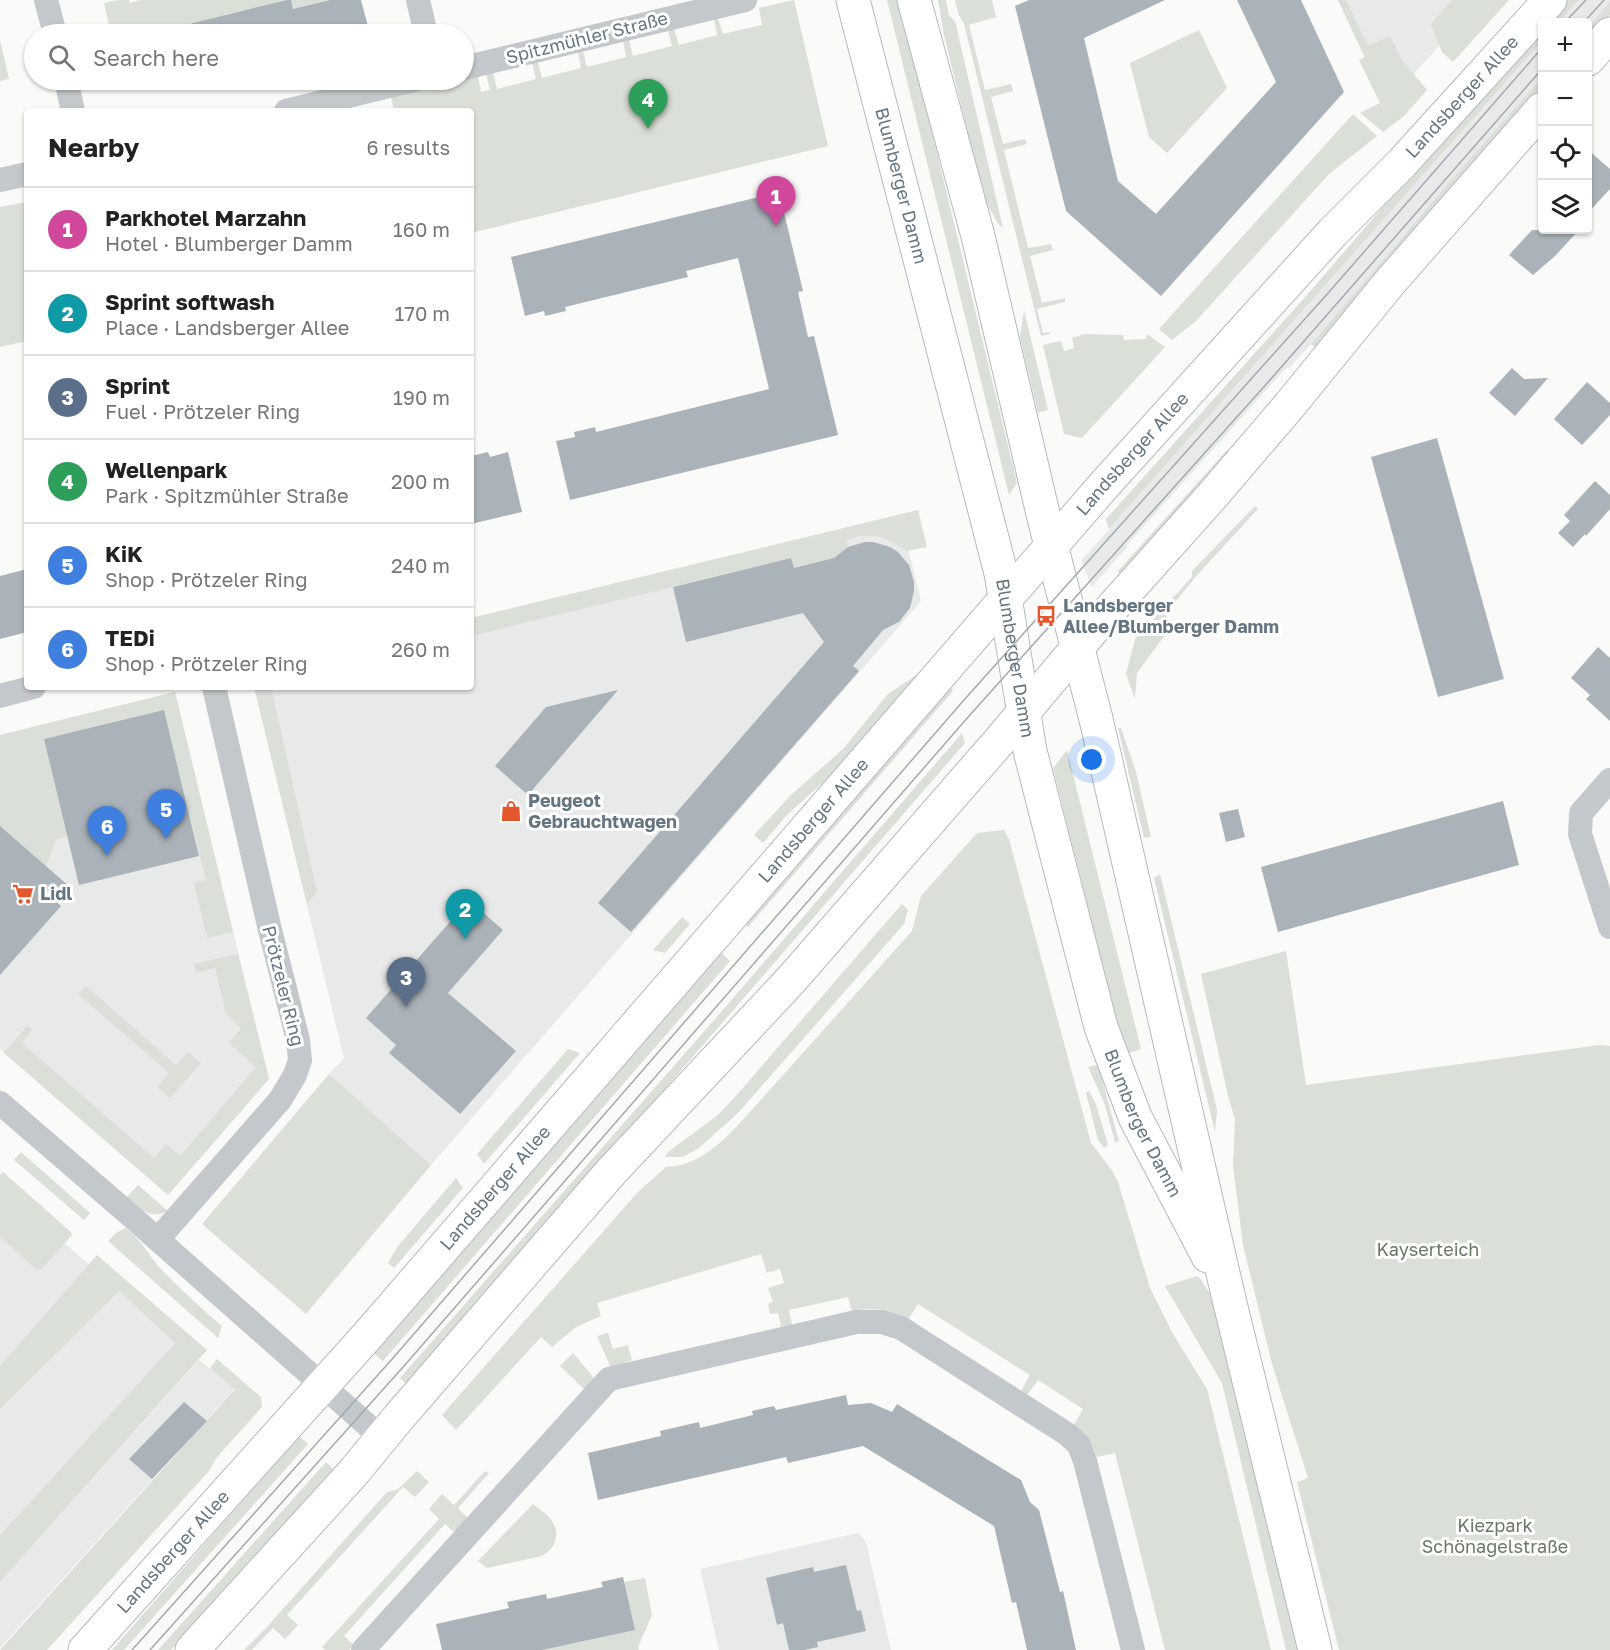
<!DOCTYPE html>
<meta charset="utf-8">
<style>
body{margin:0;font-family:"Golos Text",sans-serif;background:#f6f6f6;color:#222}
.controls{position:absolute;right:18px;top:18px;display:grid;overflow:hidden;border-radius:6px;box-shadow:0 2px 4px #0004}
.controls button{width:54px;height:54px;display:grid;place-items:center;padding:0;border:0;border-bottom:2px solid #e0e0e0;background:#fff;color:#222;font:30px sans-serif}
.you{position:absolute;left:1092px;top:760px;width:21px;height:21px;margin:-15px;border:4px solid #fff;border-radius:50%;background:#1a73e8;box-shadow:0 0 0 9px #1a73e833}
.badge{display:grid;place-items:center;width:39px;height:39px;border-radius:50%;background:#0f766e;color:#fff;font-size:20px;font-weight:700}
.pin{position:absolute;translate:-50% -50px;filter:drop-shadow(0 2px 3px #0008)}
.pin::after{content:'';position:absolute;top:32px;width:21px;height:18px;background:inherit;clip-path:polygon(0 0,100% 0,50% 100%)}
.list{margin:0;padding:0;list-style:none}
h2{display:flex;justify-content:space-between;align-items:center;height:78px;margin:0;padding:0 24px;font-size:26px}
h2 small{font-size:20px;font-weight:400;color:#767676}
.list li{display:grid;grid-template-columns:39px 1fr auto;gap:18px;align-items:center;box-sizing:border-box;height:84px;padding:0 24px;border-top:2px solid #e0e0e0}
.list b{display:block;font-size:22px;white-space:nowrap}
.list p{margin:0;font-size:20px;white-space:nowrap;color:#767676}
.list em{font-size:20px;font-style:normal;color:#767676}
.icon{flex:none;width:33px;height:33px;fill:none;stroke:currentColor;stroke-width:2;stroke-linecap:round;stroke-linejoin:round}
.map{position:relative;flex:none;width:1610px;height:1650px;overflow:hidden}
.search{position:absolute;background:#fff;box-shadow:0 2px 4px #0004;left:24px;top:24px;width:450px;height:66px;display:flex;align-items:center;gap:15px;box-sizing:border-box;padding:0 21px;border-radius:33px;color:#767676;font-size:22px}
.panel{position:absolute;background:#fff;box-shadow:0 2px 4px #0004;left:24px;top:108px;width:450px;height:582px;border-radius:6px}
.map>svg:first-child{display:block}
.built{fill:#e8e9e9}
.green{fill:#dadfd7}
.building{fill:#aab3b9}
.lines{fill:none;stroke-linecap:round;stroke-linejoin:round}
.secondary-casing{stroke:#b3babf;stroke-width:35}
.primary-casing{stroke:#b5babe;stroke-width:35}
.street{stroke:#c3c8cc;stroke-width:24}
.secondary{stroke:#fff;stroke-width:33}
.primary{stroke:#fff;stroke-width:33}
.tram{stroke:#a2aab0;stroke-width:1.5}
.labels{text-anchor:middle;stroke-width:6;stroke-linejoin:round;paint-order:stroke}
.street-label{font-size:18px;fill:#657683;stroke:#fff}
.poi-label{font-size:18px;font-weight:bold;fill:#657683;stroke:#fff;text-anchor:start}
.park-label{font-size:18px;fill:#687a64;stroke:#fff}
</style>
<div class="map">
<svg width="1610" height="1650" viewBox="0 0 1610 1650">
<rect width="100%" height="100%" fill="#fafaf8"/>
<path class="built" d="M1338 0H1482L1386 104Z
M1579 0H1610V2L1588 27V22H1559Z
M1542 41V77L1452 179 1311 344 1290 367 1286 368 1127 545V547L1092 587 1081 561Z
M900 516 921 601 431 1165 329 1074 344 1058 254 687H471V620Z
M175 692 269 1079 168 1195 0 1049V735Z
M0 1186 119 1291 175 1343 0 1535Z
M199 1360 235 1388 0 1648V1582Z
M858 1533 866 1542 891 1650H719L700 1569Z"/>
<path class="green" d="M119 0H129L130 3 140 0H286L278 2 279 9 247 10 223 15 224 22 194 29 192 23 180 26 182 34H111L104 3Z
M291 0H330L293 9Z
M794 0 828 146 471 233V111H394L391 97 478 76 481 92 490 90 486 74 493 72 497 89 536 79 532 63 538 62 542 78 581 68 578 52 583 51 587 67 626 57 623 41 629 40 633 56 672 46 668 30 674 29 679 45 717 35 714 19 718 18 723 34 762 25 759 8Z
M887 0H900L1017 483 1009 495Z
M938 0H946L949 16 955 21 1003 228 999 225 984 199 944 35Z
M955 0H992L996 17 969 25 985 90 1011 84 1013 91 991 97 1003 144 1025 139 1027 144 1004 150 1028 248 1051 244 1053 250 1030 256 1042 303 1065 298V302L1037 309 1043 333 1049 332 1050 334 1041 336 964 24 958 13Z
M1338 0H1346L1368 46 1390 36 1402 60 1427 90 1404 116 1383 132 1360 113 1380 103 1359 60 1365 57Z
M1452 0H1509L1453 62 1442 52 1431 24Z
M1568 0H1579L1559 22H1548Z
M1610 2V15L1588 40V27Z
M1542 28V41L1109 529 1106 519 1307 295 1431 151Z
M1199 30 1227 88 1167 153 1149 137 1130 63Z
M0 40 9 79 0 81Z
M1542 77V90L1458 185 1319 350 1311 344 1452 179Z
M1353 114 1377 136 1329 174 1196 321 1172 340 1159 329Z
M27 202V341L0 347V207Z
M1024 310 1048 410 1038 413 1020 337Z
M1084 334 1123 335 1124 340 1146 339 1147 334 1165 347 1082 438 1064 434 1043 345 1061 341 1064 351 1074 348 1072 338Z
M1227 450 1231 454 1121 576 1118 571Z
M1255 506 1258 509 1198 574 1166 613 1168 631 1137 673 1135 699 1126 674 1135 639 1192 577V571Z
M918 510 927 547 907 551C887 537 870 531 846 540L848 547 834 558 794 568 791 558 471 636V618Z
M919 673 922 674 841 766 787 815 763 843 754 835 791 795 843 749 888 694Z
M950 686 953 691 748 927 744 924Z
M254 687H271L317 892 307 904Z
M175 692 233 932 207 938 194 883 206 880 164 711 44 739 67 836 56 840 46 866 0 826V735Z
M1118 728H1121L1136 772 1151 837 1144 838Z
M962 733 965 743 408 1385 400 1378 715 1019Z
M1067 750 1141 1049 1125 1054 1053 768Z
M1004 830 1009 839 1091 1143 1111 1169 1118 1182 1150 1288 1173 1334 1207 1389 1271 1650H1165L1115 1453 1097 1457 1090 1441 1074 1425 1083 1409 1038 1380 1027 1395 1021 1391 1030 1375 918 1304 908 1320C890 1308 872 1308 852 1311L848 1297 789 1310 792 1325 781 1327 778 1313 770 1314 768 1304 773 1302 768 1288 784 1283 780 1269 767 1273 761 1254 597 1303 601 1316 576 1327 552 1347 541 1337 456 1430 442 1415 637 1193 666 1167C702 1166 727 1137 750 1112L912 931 921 896 977 833Z
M1160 874 1217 1110 1215 1132 1154 878Z
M902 904 908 910 904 924 738 1113 699 1148 683 1157H665L668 1152 718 1115 735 1097Z
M682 917 690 924 665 953 653 950Z
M719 951 730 961 383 1361 373 1353 608 1084Z
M1286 951 1306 1085 1600 1045 1610 1046V1650H1339L1297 1482 1308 1478 1272 1364 1243 1245 1233 1166 1235 1119 1228 1096 1201 974Z
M238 954 269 1079 168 1195 4 1053 27 1026 32 1029 22 1043 154 1158 166 1144 180 1156 256 1067 229 1043 241 1028 226 1014 215 968 196 973 194 964Z
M86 986 176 1065 188 1052 201 1063 170 1098 157 1087 169 1073 78 994Z
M568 1049 580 1053 484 1164 477 1154Z
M1098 1065 1119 1141 1115 1142 1104 1102 1088 1067Z
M329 1074 431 1165 306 1314 202 1224Z
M1089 1091 1096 1104 1108 1145 1104 1148 1098 1140 1086 1093Z
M21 1152 90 1213 84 1220 14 1160Z
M3 1172 71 1232 72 1235 42 1269 37 1270 0 1237V1175Z
M456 1178 463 1188 394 1268 388 1263 398 1246Z
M138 1185 168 1211C150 1220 140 1209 126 1198Z
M125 1228C139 1237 148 1254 159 1267 179 1288 200 1307 222 1326L218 1338 108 1241 116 1233Z
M97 1255 207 1350 0 1582V1535L175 1343 119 1291 0 1409V1366Z
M1198 1276 1213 1298 1298 1650H1286L1222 1383 1165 1286Z
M608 1333 613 1349 628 1345 632 1360 611 1368 597 1336Z
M573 1353 595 1379 585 1390 560 1366Z
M217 1359 261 1397 262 1407 217 1457 209 1471 47 1650H0L235 1389 210 1368Z
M299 1436 308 1444 124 1650H112Z
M326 1462 333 1469 171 1650H158Z
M417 1471 429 1482 415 1497 403 1487 287 1615 298 1625 285 1639 273 1628 252 1650H244L266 1628 387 1492 398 1489Z
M485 1471 489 1473 458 1508 468 1518 455 1533 445 1524 344 1636 354 1645 349 1650H325L322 1647 439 1519 429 1509 442 1494 454 1505Z
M533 1504C538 1509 548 1514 552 1521 561 1534 555 1549 542 1556L487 1568 478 1561Z
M645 1578 652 1615 638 1647 639 1650H542L541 1646 564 1641 565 1645 634 1630 624 1582Z"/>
<path class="building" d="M287 0H291L293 9 330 0H361L370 34H178L177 27Z
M1029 0H1165L1084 38 1118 181 1156 214 1276 82 1237 0H1301L1344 92 1161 296 1066 211 1015 6Z
M1587 149 1610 169V189L1587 214Z
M779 192 803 291 798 292 808 337 814 336 838 435 570 500 556 441 575 437 574 432 583 430 595 427 596 432 769 389 738 258 686 271 688 277 565 307 566 311 545 316 544 311 525 316 511 257Z
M1532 230H1579L1555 256 1533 275 1509 255Z
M1512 368 1524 379 1548 378 1515 416 1489 393Z
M1587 382 1610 403V415L1582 445 1554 419Z
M1437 438 1504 679 1438 697 1371 457Z
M488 452 490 457 508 452 522 512 471 524V456Z
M1595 481 1610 495V509L1586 536 1585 534 1573 547 1558 533 1570 521 1564 515Z
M865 542H873L890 547 898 552 909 565 914 582V591L910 608 899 622 883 630 853 666 859 671 631 932 598 903 824 642 803 613 686 642 673 587 791 558 794 568 834 558 848 547Z
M27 569V632L0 639V576Z
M1598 647 1610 658V721L1586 699 1590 695 1571 678Z
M618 690 528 795 495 766 546 707Z
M164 710 199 856 79 885 44 739Z
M1503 801 1519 865 1278 932 1261 867Z
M1238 809 1245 837 1226 842 1219 813Z
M0 826 70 887 46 893 61 906 0 975Z
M469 900 503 930 448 993 516 1051 460 1114 389 1053 396 1045 366 1018Z
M846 1395 848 1405 871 1403 892 1412 897 1404 1021 1480 1030 1502 1039 1510 1060 1592 1063 1591 1076 1650H1027L1016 1602 1012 1603 994 1526 863 1446 788 1463 786 1457 598 1500 588 1453 661 1436 660 1431 699 1422 700 1428 753 1415 752 1411 774 1406 776 1410Z
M184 1402 207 1421 152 1479 129 1459Z
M846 1565 857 1611 861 1610 866 1631 817 1642 818 1647 804 1650H789L783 1623 777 1625 766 1578 813 1567 814 1572Z
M623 1577 635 1630 542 1650H442L436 1624 509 1608 507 1602 546 1594 547 1599 603 1587 601 1582Z"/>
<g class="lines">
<defs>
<g id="secondary">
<path id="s1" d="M853 0 1001 573 1030 751 1101 1027 1135 1117 1208 1256"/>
<path d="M914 0 978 236 1044 518 1096 719 1228 1295 1315 1650"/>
</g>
<g id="primary">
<path d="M1588 59 1610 34"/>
<path id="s2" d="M85 1650 368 1335 1105 484 1333 232 1402 163 1550 0"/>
<path d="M192 1650 353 1473 399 1417 611 1172 791 980 1002 738 1094 628 1212 496 1289 406 1391 281 1542 109"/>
</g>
</defs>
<use href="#secondary" class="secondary-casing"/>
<use href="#primary" class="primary-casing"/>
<path class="street" d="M46 0 55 34
M418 0 426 34
M464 68 745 0
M66 80 73 111
M286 111 414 80
M0 180 27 174
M0 696 34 687
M1610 780 1581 813 1580 834 1610 927
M0 1103 131 1216 382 1438
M158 1239 280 1100 295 1075 300 1060 298 1040 270 930 214 687
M363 1650 609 1379 856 1322H882L901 1328 1067 1434 1079 1445 1085 1461 1133 1650"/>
<use href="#secondary" class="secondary"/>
<use href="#primary" class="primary"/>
<path class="tram" d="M1565 22 1586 0
M1584 22 1604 0
M132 1650 393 1358 964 700 1329 292 1542 48
M150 1650 404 1366 969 716 1270 380 1542 69"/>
</g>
<defs>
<symbol id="bus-bare" viewBox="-9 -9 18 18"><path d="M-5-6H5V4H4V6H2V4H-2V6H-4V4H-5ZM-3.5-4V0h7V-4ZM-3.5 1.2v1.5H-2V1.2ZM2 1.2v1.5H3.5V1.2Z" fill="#e4572e" stroke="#fff" stroke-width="2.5" paint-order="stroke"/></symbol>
<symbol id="shop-bare" viewBox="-9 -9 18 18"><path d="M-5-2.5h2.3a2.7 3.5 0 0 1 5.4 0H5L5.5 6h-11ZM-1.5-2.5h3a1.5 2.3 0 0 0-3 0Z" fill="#e4572e" stroke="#fff" stroke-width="2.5" paint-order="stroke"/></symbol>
<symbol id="supermarket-bare" viewBox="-9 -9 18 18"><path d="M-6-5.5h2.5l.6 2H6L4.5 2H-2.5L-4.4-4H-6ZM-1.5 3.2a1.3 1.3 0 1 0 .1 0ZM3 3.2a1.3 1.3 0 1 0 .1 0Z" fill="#e4572e" stroke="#fff" stroke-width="2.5" paint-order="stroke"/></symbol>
</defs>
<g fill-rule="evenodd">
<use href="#bus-bare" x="1031" y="601" width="30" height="30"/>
<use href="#shop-bare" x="496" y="796" width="30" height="30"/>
<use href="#supermarket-bare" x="8" y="879" width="30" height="30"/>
</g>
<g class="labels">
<g class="street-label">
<text transform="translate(587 38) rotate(-14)" y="6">Spitzmühler Straße</text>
<text dy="6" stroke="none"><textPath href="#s2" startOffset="2076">Landsberger Allee</textPath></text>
<text dy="6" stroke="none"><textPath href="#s1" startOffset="192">Blumberger Damm</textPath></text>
<text dy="6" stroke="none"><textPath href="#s2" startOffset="1590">Landsberger Allee</textPath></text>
<text dy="6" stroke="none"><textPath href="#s1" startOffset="678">Blumberger Damm</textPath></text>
<text dy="6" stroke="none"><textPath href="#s2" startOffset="1104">Landsberger Allee</textPath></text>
<text transform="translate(283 986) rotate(76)" y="6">Prötzeler Ring</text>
<text dy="6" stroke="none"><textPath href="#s1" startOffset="1162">Blumberger Damm</textPath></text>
<text dy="6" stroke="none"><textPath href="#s2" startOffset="618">Landsberger Allee</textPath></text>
<text dy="6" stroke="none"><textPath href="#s2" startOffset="132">Landsberger Allee</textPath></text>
</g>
<g class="poi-label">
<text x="1063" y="612">Landsberger<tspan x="1063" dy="21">Allee/Blumberger Damm</tspan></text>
<text x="528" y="807">Peugeot<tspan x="528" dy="21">Gebrauchtwagen</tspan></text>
<text x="40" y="900">Lidl</text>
</g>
<g class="park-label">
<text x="1428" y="1256">Kayserteich</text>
<text x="1495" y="1532">Kiezpark<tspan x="1495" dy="21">Schönagelstraße</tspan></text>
</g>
</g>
</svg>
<div class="controls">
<button>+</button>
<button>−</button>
<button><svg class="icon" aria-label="locate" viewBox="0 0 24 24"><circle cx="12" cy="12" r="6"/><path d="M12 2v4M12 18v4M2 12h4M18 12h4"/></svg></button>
<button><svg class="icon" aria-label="layers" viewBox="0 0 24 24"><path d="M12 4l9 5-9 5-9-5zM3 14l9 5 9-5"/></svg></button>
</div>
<div class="you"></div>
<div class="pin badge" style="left:776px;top:226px;background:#d1479c">1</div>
<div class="pin badge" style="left:465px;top:939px;background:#0f9aa8">2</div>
<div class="pin badge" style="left:406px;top:1007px;background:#5c6f8a">3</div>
<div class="pin badge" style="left:648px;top:129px;background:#2e9e5b">4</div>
<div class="pin badge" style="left:166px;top:839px;background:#3f7fe0">5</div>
<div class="pin badge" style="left:107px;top:856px;background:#3f7fe0">6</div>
<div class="search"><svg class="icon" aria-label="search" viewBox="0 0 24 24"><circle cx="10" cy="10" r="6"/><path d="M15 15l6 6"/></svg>Search here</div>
<section class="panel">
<h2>Nearby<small>6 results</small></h2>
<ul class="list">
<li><span class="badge" style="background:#d1479c">1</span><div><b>Parkhotel Marzahn</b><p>Hotel · Blumberger Damm</p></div><em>160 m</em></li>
<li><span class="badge" style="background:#0f9aa8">2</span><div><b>Sprint softwash</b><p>Place · Landsberger Allee</p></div><em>170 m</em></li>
<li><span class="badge" style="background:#5c6f8a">3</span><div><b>Sprint</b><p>Fuel · Prötzeler Ring</p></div><em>190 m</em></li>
<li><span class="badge" style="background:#2e9e5b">4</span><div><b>Wellenpark</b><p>Park · Spitzmühler Straße</p></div><em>200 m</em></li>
<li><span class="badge" style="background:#3f7fe0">5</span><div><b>KiK</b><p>Shop · Prötzeler Ring</p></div><em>240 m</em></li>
<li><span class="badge" style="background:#3f7fe0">6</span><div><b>TEDi</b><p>Shop · Prötzeler Ring</p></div><em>260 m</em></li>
</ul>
</section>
</div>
